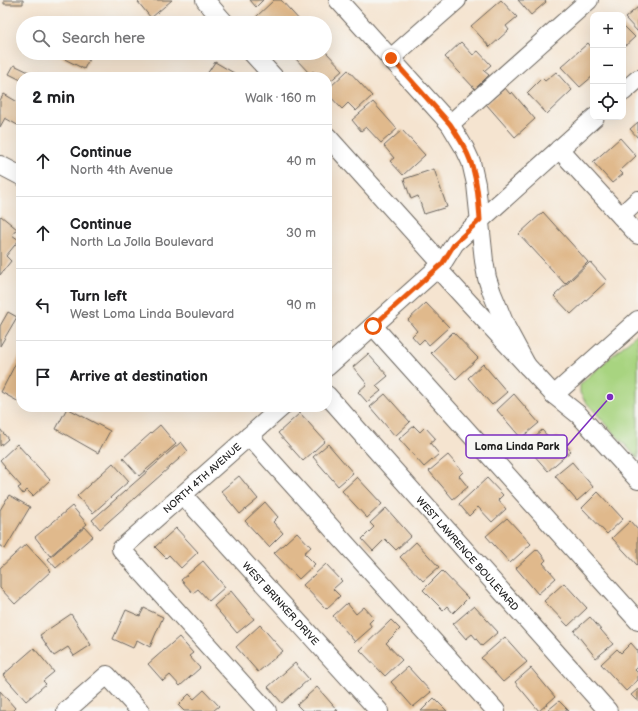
<!DOCTYPE html>
<meta charset="utf-8">
<style>
body{margin:0;font-family:"Balsamiq Sans",sans-serif;background:#f6f6f6;color:#202124}
.controls{position:absolute;right:12px;top:12px;display:grid;overflow:hidden;border-radius:8px;box-shadow:0 4px 16px #0002}
.controls button{width:36px;height:36px;display:grid;place-items:center;padding:0;border:0;border-bottom:1px solid #e0e0e0;background:#fff;color:#202124;font:20px sans-serif}
.stop{position:absolute;width:12px;height:12px;margin:-9px;border:3px solid #ea580c;border-radius:50%;background:#fff}
.stop.end{background:#ea580c;border-color:#fff;box-shadow:0 1px 4px #0008}
.list{margin:0;padding:0;list-style:none}
h2{display:flex;justify-content:space-between;align-items:center;height:52px;margin:0;padding:0 16px;font-size:17px}
h2 small{font-size:13px;font-weight:400;color:#757577}
.list li{display:grid;grid-template-columns:26px 1fr auto;gap:12px;align-items:center;box-sizing:border-box;height:72px;padding:0 16px;border-top:1px solid #e0e0e0}
.list b{display:block;font-size:15px;white-space:nowrap}
.list p{margin:0;font-size:13px;white-space:nowrap;color:#757577}
.list em{font-size:13px;font-style:normal;color:#757577}
.icon{flex:none;width:22px;height:22px;fill:none;stroke:currentColor;stroke-width:2;stroke-linecap:round;stroke-linejoin:round}
.map{position:relative;flex:none;width:638px;height:711px;overflow:hidden}
.search{position:absolute;background:#fff;box-shadow:0 4px 16px #0002;left:16px;top:16px;width:316px;height:44px;display:flex;align-items:center;gap:10px;box-sizing:border-box;padding:0 14px;border-radius:22px;color:#757577;font-size:15px}
.panel{position:absolute;background:#fff;box-shadow:0 4px 16px #0002;left:16px;top:72px;width:316px;height:340px;border-radius:16px}
.map>svg:first-child{display:block}
.green{fill:#a8d480;stroke:#62784e}
.building{fill:#e0b98c}
.lines{fill:none;stroke-linecap:round;stroke-linejoin:round}
.minor-casing{stroke:#68625b;stroke-width:20}
.minor{stroke:#fff;stroke-width:18}
.route{stroke:#ea580c;stroke-width:5}
.labels{text-anchor:middle;stroke-width:3;stroke-linejoin:round;paint-order:stroke}
.street-label{font-size:10px;fill:#1c1c1c;stroke:#f6f6f2}
.leader{fill:none;stroke:#7b2cbf;stroke-width:1.5}
.callout-dot{fill:#7b2cbf;stroke:#f6f6f2;stroke-width:1.5}
.callout{fill:#f6f6f2;stroke:#7b2cbf;stroke-width:1.5}
.callout-label{font-size:11px;text-anchor:middle;font-weight:bold;fill:#1c1c1c}
</style>
<div class="map">
<svg width="638" height="711" viewBox="0 0 638 711">
<rect width="100%" height="100%" fill="#f6f6f2"/>
<filter id="ink" filterUnits="userSpaceOnUse"><feTurbulence type="fractalNoise" baseFrequency=".025" numOctaves="2"/><feDisplacementMap in="SourceGraphic" scale="8" xChannelSelector="R" yChannelSelector="G"/><feConvolveMatrix kernelMatrix="1 2 1 2 8 2 1 2 1" color-interpolation-filters="sRGB"/></filter>
<filter id="wash" filterUnits="userSpaceOnUse"><feTurbulence type="fractalNoise" baseFrequency=".012" numOctaves="4" result="noise"/><feDisplacementMap in="SourceGraphic" scale="16" xChannelSelector="R" yChannelSelector="G"/><feGaussianBlur stdDeviation="0.9" result="paint"/><feColorMatrix in="noise" values="0 0 0 0 0 0 0 0 0 0 0 0 0 0 0 0 0 1.4 0 .05"/><feComposite in="paint" operator="in"/></filter>
<g filter="url(#wash)">
<rect width="100%" height="100%" fill="#f5e4d0"/>
<path class="green" d="M638 333V459L585 401 580 393V385L587 378Z"/>
<g id="blocks">
<path class="building" d="M4 0H23V4H4Z
M140 0H172L151 18 138 2Z
M250 0H263L256 7Z
M274 0H281L302 23H262L256 17Z
M501 0 517 17 506 26 509 30 490 47 471 26Z
M518 0H544L546 2 531 15Z
M638 7V32L625 18Z
M623 25 635 37 623 48Z
M461 42 473 55 478 51 491 65 484 71 489 75 475 89 445 57Z
M588 43 593 49V76L580 87 561 67Z
M325 51 343 70 327 84V77H318L313 71 310 74 295 58 300 53H325Z
M53 53H76L89 59 84 69Z
M215 62 234 73 231 77H205Z
M14 65 39 77H21V80L9 74Z
M348 70 372 96 356 111 348 103 342 109 327 93V90Z
M556 72 572 90 547 114 527 93 542 78 545 81Z
M505 88 510 94 512 92 535 119 515 137 486 104Z
M4 94 21 104V127L5 118 0 127V100Z
M373 102 397 129 381 143 366 127 361 131 352 120Z
M638 122V138L630 129Z
M402 130 425 155 403 175 390 161 394 158 384 146Z
M620 138 636 156 620 171 623 174 612 183 593 162Z
M434 169 447 207 424 214 418 196 411 199 404 179Z
M543 212 588 262 565 284 519 234Z
M1 216 17 229 12 235 19 240 6 256 11 261 0 275V217Z
M590 262 607 281 571 314 554 296Z
M426 303 449 327 429 345 424 339 419 344 412 336 417 331 408 320Z
M8 312 17 317 0 346V326Z
M453 332 478 358 456 379 431 353Z
M21 353V403L1 392Z
M368 354 388 376 376 386 381 391 367 402 358 392 367 384 353 367Z
M483 364 507 392 492 405 468 378Z
M385 394 410 422 395 436 370 407Z
M514 394 539 423 521 438 497 410Z
M67 408 110 431 98 453 56 429Z
M300 413 325 441 303 461 278 433Z
M160 425 176 444 139 476 123 458Z
M414 426 420 432 425 427 436 439 430 443 439 454 424 467 399 439Z
M0 429 8 439 0 446Z
M542 430 552 441 557 436 571 451 548 471 525 445Z
M181 442 188 451 100 529 92 520Z
M17 444 50 480 33 496 27 490 23 494 18 488 21 486 4 467 5 466 0 460Z
M328 444 353 473 338 486 313 457Z
M448 455 463 472 459 476 468 487 453 499 429 471Z
M572 462 593 487 577 501 555 476Z
M113 463 129 481 93 513 77 496Z
M239 476 258 499 240 514 221 491Z
M357 477 382 504 367 518 342 491Z
M487 478 503 495 498 500 506 509 492 522 478 507 469 516 459 504Z
M598 492 623 519 607 534 582 508Z
M9 495 30 507 5 549 0 546V510Z
M265 502 278 517 273 522 283 533 269 547 245 521Z
M72 506 87 524 50 556 35 537Z
M386 508 411 536 396 550 385 539 373 551 362 539 374 527 370 523Z
M507 518 531 544 510 563 486 536Z
M630 521 638 530V566L612 538Z
M85 527 93 536 56 568 48 559Z
M176 528 198 552 181 568 169 555 166 558 155 547Z
M297 532 311 547 304 553 315 564 299 579 274 553Z
M416 542 439 567 423 581 400 557Z
M26 544 51 571 15 604 0 588V568Z
M537 549 546 560 543 563 556 578 538 594 516 568Z
M203 561 225 587 209 601 198 589 193 593 181 580Z
M326 564 342 581 333 589 340 596 326 609 303 585Z
M442 571 468 598 453 613 447 606 443 610 423 590Z
M564 583 587 608 568 626 544 601Z
M231 591 254 619 237 633 214 606Z
M347 603 356 614 364 607 374 618 369 623 372 627 355 642 333 616Z
M474 606 498 632 482 646 472 634 466 639 453 624Z
M144 608 163 617 150 647 137 640 133 648 113 639 126 610 140 616Z
M71 614 91 645 74 656 68 647 54 656 40 635Z
M590 617 613 644 596 658 574 631Z
M391 620 400 629 386 643 402 660 385 676 360 650Z
M260 625 283 651 258 672 236 647Z
M179 637 193 653 189 656 200 668 180 686 170 675 163 681 148 664Z
M505 637 527 662 503 682 481 658Z
M631 643 638 651V667L635 670 638 673V680L626 691 601 664 617 649 621 653Z
M34 648 54 672 43 681 46 684 26 701 3 675Z
M295 663 309 679 282 703 268 687Z
M408 667 431 692 413 707 391 682Z
M531 668 555 697 539 711 515 682Z
M317 687 338 711H303L297 705Z
M638 689V702L631 695Z
M204 690 219 706 213 711H184L178 705 189 694 194 699Z
M0 691 15 708 12 711H0Z
M434 698 447 711H421Z
M559 701 569 711H547Z"/>
</g>
</g>
<g filter="url(#ink)">
<use href="#blocks" fill-opacity="0" stroke="#68625b" stroke-width="1"/>
<g class="lines">
<defs>
<g id="minor">
<path d="M205 0 225 23"/>
<path d="M338 0 450 124 465 149 471 162 476 184 484 261 487 278 492 293 506 327 527 366"/>
<path d="M252 53 274 77"/>
<path d="M391 58 457 0"/>
<path d="M623 92 638 79"/>
<path d="M450 124 589 0"/>
<path d="M327 136 442 264"/>
<path d="M559 149 638 235"/>
<path d="M0 165 21 176"/>
<path d="M621 216 638 200"/>
<path d="M437 268 554 395 579 415 638 480"/>
<path d="M373 326 638 621"/>
<path d="M327 367 442 264 455 243 595 117"/>
<path id="s1" d="M327 395 608 711"/>
<path d="M554 395 638 320"/>
<path d="M249 436 496 711"/>
<path id="s2" d="M183 495 379 711"/>
<path d="M66 711 107 675 140 711"/>
<path id="s3" d="M267 711 121 549 282 407"/>
</g>
</defs>
<use href="#minor" class="minor-casing"/>
<use href="#minor" class="minor"/>
</g>
</g>
<g class="lines" filter="url(#ink)">
<path class="route" d="M373 326 442 264 455 243 480 220C479 204 478 188 474 173 470 155 460 139 450 124L391 58"/>
</g>
<g class="labels">
<g class="street-label">
<text dy="4" stroke="none"><textPath href="#s3" startOffset="326">NORTH 4TH AVENUE</textPath></text>
<text dy="4" stroke="none"><textPath href="#s1" startOffset="212">WEST LAWRENCE BOULEVARD</textPath></text>
<text dy="4" stroke="none"><textPath href="#s2" startOffset="146">WEST BRINKER DRIVE</textPath></text>
</g>
</g>
<path class="leader" d="M610 397L567 446"/>
<circle class="callout-dot" cx="610" cy="397" r="4"/>
<rect class="callout" x="466" y="435" width="101" height="23" rx="4"/>
<g class="callout-label">
<text x="517" y="450">Loma Linda Park</text>
</g>
</svg>
<div class="controls">
<button>+</button>
<button>−</button>
<button><svg class="icon" aria-label="locate" viewBox="0 0 24 24"><circle cx="12" cy="12" r="6"/><path d="M12 2v4M12 18v4M2 12h4M18 12h4"/></svg></button>
</div>
<div class="stop" style="left:373px;top:326px"></div>
<div class="stop end" style="left:391px;top:58px"></div>
<div class="search"><svg class="icon" aria-label="search" viewBox="0 0 24 24"><circle cx="10" cy="10" r="6"/><path d="M15 15l6 6"/></svg>Search here</div>
<section class="panel">
<h2>2 min<small>Walk · 160 m</small></h2>
<ul class="list">
<li><svg class="icon" aria-label="ahead" viewBox="0 0 24 24"><path d="M12 20V5M6 11l6-6 6 6"/></svg><div><b>Continue</b><p>North 4th Avenue</p></div><em>40 m</em></li>
<li><svg class="icon" aria-label="ahead" viewBox="0 0 24 24"><path d="M12 20V5M6 11l6-6 6 6"/></svg><div><b>Continue</b><p>North La Jolla Boulevard</p></div><em>30 m</em></li>
<li><svg class="icon" aria-label="left" viewBox="0 0 24 24"><path d="M17 20v-9H6M10 6l-5 5 5 5"/></svg><div><b>Turn left</b><p>West Loma Linda Boulevard</p></div><em>90 m</em></li>
<li><svg class="icon" aria-label="arrive" viewBox="0 0 24 24"><path d="M6 21V4h12l-3 4 3 4H6"/></svg><div><b>Arrive at destination</b></div></li>
</ul>
</section>
</div>
